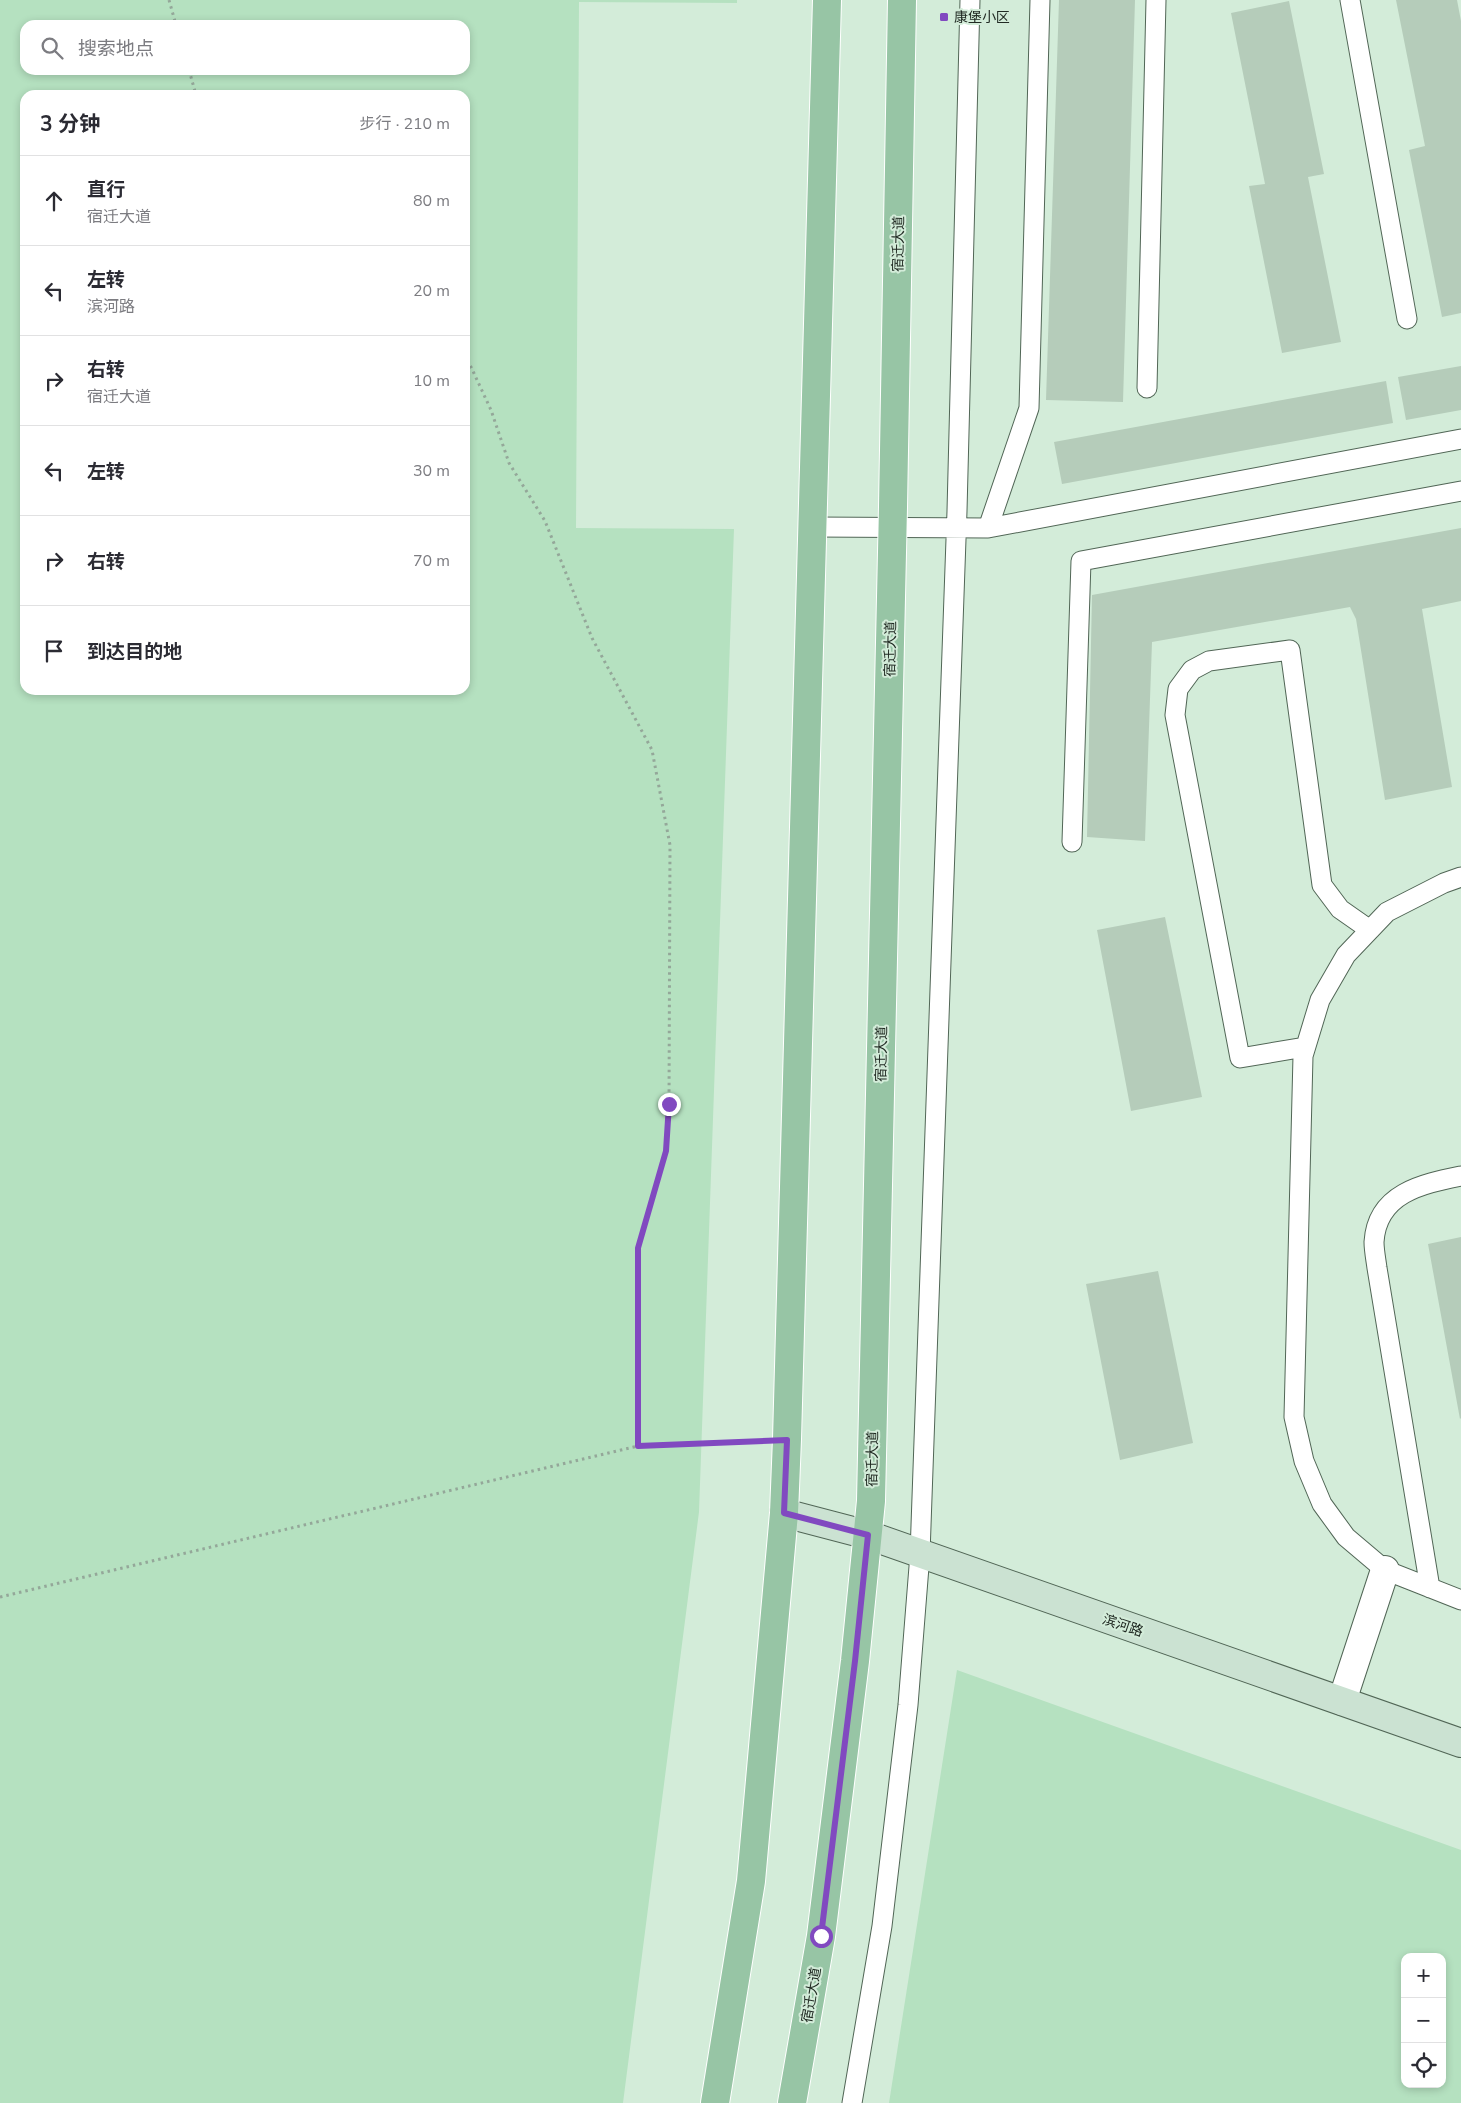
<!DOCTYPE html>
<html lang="zh">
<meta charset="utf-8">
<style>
body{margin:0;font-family:"Nunito Sans","Noto Sans SC",sans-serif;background:#f2f2f3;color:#2b2b33}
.controls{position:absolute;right:15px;bottom:15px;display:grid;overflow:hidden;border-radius:10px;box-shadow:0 2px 8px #0003}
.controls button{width:45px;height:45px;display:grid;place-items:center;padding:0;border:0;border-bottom:1px solid #e1e1e2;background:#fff;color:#2b2b33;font:25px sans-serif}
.stop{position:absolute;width:15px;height:15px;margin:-11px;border:4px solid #8149c0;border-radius:50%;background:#fff}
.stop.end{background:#8149c0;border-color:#fff;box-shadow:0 1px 5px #0008}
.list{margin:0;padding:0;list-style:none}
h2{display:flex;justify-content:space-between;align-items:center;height:65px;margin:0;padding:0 20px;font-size:21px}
h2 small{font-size:16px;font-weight:400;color:#7c7c81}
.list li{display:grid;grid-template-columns:32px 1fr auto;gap:15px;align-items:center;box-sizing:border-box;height:90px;padding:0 20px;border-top:1px solid #e1e1e2}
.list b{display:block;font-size:19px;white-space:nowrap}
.list p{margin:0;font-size:16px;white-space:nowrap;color:#7c7c81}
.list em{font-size:16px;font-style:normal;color:#7c7c81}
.icon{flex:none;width:28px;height:28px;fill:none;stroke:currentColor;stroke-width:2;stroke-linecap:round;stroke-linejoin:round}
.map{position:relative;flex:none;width:1461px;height:2103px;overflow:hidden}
.search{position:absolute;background:#fff;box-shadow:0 2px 8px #0003;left:20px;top:20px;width:450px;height:55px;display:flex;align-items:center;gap:12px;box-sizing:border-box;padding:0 18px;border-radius:15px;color:#7c7c81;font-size:19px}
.panel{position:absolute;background:#fff;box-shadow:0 2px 8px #0003;left:20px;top:90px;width:450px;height:605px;border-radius:15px}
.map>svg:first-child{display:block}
.green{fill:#b5e1c0;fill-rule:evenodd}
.building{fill:#b5ccba}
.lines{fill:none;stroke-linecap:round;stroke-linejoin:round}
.service-casing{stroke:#516656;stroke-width:21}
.minor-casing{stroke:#516656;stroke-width:30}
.secondary-casing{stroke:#516656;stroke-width:30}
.primary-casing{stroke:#fff;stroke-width:30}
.path{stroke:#94a799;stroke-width:3;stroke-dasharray:2.5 4;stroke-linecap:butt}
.service{stroke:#fff;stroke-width:19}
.minor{stroke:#fff;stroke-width:28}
.secondary{stroke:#cbe2d2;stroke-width:28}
.primary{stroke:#97c5a5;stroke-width:28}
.route{stroke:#8149c0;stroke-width:6}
.poi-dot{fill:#8149c0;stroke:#d3ecd9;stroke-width:2}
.labels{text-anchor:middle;stroke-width:4;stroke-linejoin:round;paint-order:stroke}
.poi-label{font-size:14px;fill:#212a23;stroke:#d3ecd9;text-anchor:start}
.street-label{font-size:14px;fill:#212a23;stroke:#d3ecd9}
</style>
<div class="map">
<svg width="1461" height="2103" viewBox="0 0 1461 2103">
<rect width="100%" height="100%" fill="#d3ecd9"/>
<path class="green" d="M0 0H737V3L579 2 576 528 734 529 699 1512 623 2103H0ZM25 25H465V70H25ZM25 95H465V690H25Z
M957 1670 1461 1850V2103H889ZM1405 1957H1442V2084H1405Z"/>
<path class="building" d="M1059 0H1135L1123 402 1046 400Z
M1396 0H1457L1461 21V313L1442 317 1409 150 1425 146Z
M1289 1 1324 174 1308 177 1341 342 1282 353 1249 186 1265 184 1231 13Z
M1461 366V410L1406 420 1398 377Z
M1386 381 1393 423 1062 484 1054 442Z
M1461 528V601L1422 609 1452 787 1385 800 1356 619 1350 607 1152 642 1145 841 1087 837 1092 595Z
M1165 917 1202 1097 1131 1111 1097 930Z
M1461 1237V1418L1460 1419 1428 1244Z
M1158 1271 1193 1443 1120 1460 1086 1284Z"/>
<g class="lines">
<defs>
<path id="service" d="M1350 0 1407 319
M1147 388 1156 0
M813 527 988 528 1461 439
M988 528 1029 408 1040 0
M1072 842 1081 561 1461 491
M1461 877 1444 883 1387 912 1346 955 1320 1000 1303 1056 1294 1417 1304 1461 1322 1504 1346 1537 1385 1570 1461 1600
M1305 1047 1240 1058 1175 715 1178 689 1192 670 1209 661 1290 650 1322 885 1340 909 1370 930
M1430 1588 1377 1268C1376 1260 1374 1250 1374 1242 1377 1193 1422 1184 1461 1176
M852 2103 882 1926 908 1705 920 1554 957 511 970 0"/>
<path id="minor" d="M1342 1701 1385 1570"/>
<path id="secondary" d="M784 1513 868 1535 1461 1743"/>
<path id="primary" d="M715 2103 751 1881 784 1513 787 1439 827 0
M792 2103 821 1936 855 1661 871 1501 893 507 902 0"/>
</defs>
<use href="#service" class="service-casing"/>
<use href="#minor" class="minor-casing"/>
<use href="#secondary" class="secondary-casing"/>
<use href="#primary" class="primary-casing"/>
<path class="path" d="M169 0 176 25
M189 70 196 95
M465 354 491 410 509 463 545 521 592 638 652 750 670 845 669 1104 666 1151 638 1248V1446
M0 1597 638 1446 754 1441"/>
<use href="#service" class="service"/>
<use href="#minor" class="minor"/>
<use href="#secondary" class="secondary"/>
<use href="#primary" class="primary"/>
</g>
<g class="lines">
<path class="route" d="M669 1104 666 1151 638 1248V1446L787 1440 784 1513 868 1535 855 1661 821 1936"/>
</g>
<rect class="poi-dot" x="939" y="12" width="10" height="10" rx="2.5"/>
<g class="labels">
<g class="poi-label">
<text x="954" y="22">康堡小区</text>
</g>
<g class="street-label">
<text transform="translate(898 244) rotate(-89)" y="5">宿迁大道</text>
<text transform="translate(890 649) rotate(-89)" y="5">宿迁大道</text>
<text transform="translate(881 1054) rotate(-89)" y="5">宿迁大道</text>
<text transform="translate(872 1459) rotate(-89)" y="5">宿迁大道</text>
<text transform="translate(1123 1625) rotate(19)" y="5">滨河路</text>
<text transform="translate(811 1995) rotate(-80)" y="5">宿迁大道</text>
</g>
</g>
</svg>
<div class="controls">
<button>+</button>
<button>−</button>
<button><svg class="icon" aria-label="locate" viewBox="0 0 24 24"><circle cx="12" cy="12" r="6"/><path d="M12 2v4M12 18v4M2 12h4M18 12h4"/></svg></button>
</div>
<div class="stop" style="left:821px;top:1936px"></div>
<div class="stop end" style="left:669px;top:1104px"></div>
<div class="search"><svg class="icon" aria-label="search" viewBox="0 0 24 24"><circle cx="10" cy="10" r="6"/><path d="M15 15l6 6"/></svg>搜索地点</div>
<section class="panel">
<h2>3 分钟<small>步行 · 210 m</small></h2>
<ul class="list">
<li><svg class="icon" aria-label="ahead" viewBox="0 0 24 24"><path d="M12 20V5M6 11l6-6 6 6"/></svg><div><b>直行</b><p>宿迁大道</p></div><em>80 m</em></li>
<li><svg class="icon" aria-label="left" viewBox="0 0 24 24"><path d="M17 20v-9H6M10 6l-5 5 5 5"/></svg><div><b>左转</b><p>滨河路</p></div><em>20 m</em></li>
<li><svg class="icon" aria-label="right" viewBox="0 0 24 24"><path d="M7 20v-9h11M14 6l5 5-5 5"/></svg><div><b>右转</b><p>宿迁大道</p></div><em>10 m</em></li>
<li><svg class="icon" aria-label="left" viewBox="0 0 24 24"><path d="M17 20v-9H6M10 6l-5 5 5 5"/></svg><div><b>左转</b></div><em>30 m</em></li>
<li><svg class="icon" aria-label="right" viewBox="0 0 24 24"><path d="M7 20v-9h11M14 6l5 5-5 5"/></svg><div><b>右转</b></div><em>70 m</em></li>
<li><svg class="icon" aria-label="arrive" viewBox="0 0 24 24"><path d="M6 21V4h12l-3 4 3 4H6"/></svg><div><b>到达目的地</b></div></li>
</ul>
</section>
</div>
